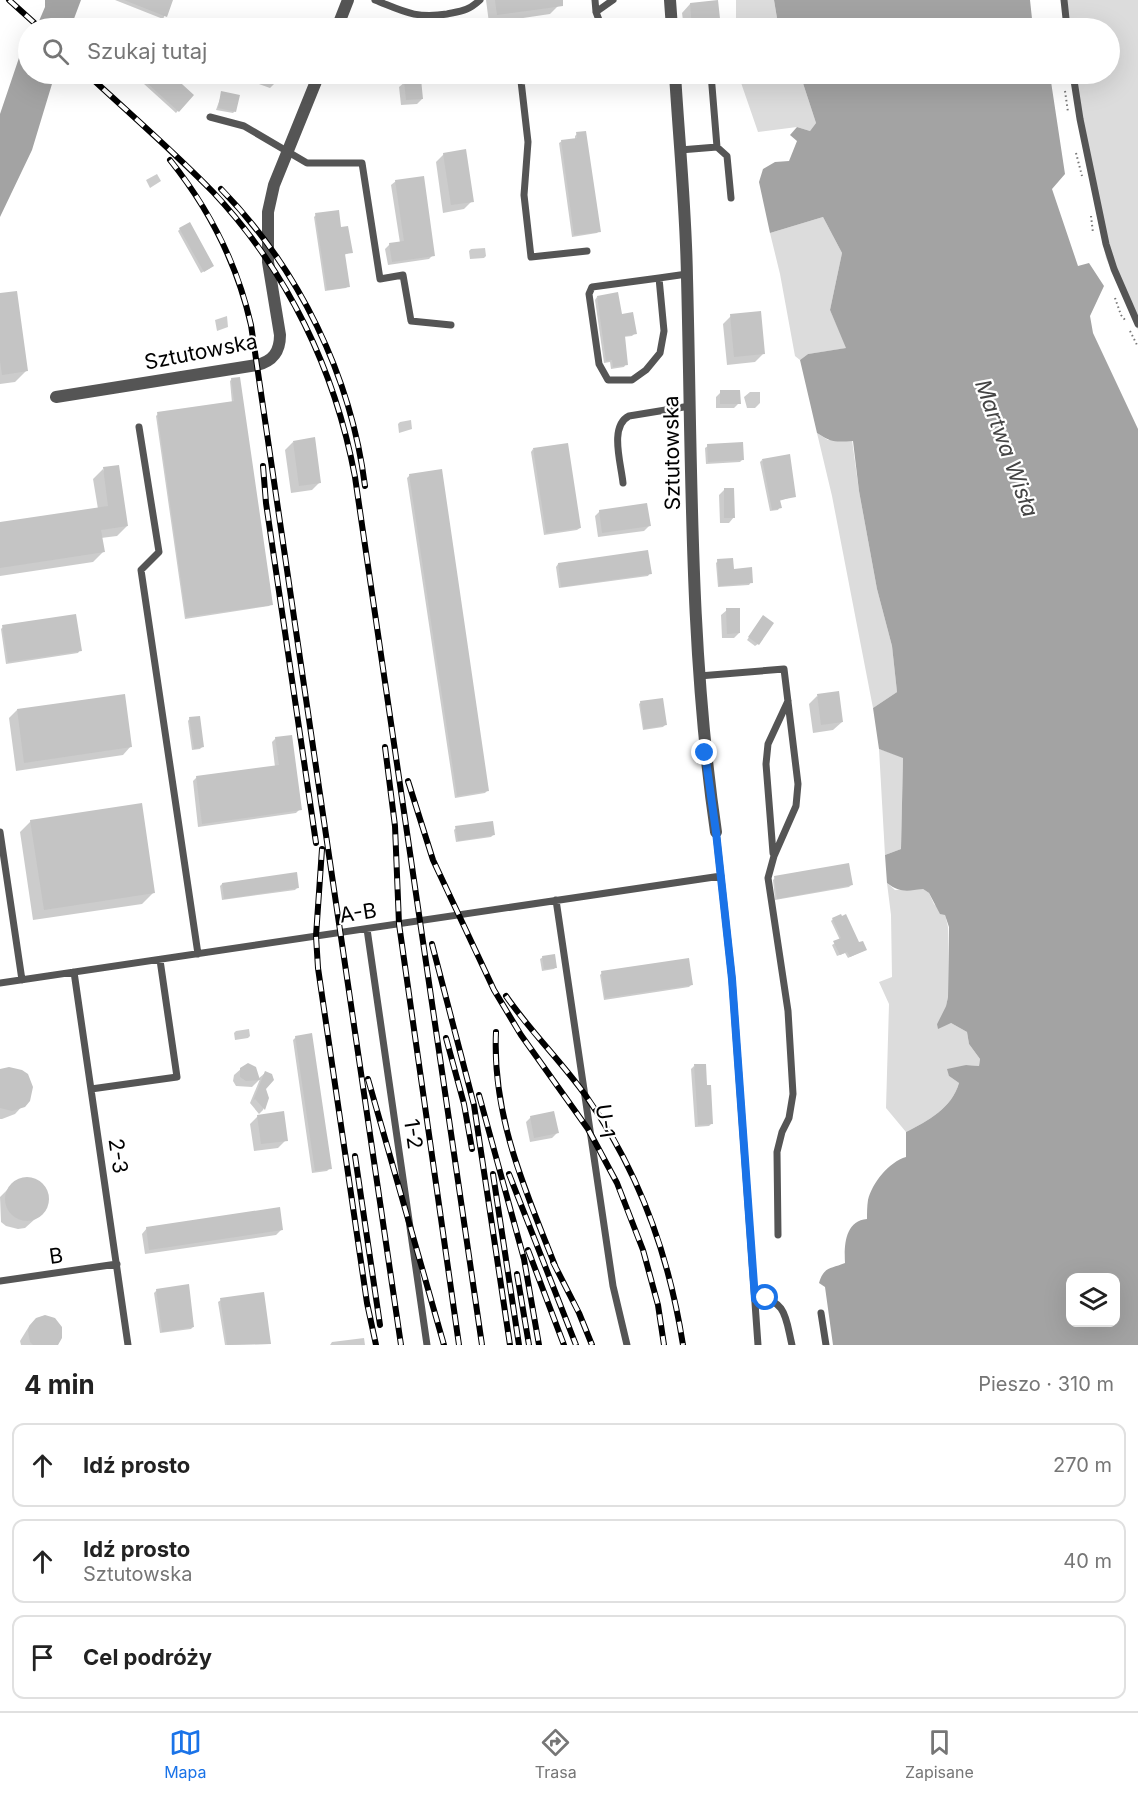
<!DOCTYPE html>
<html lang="pl">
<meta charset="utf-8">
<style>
body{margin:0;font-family:Inter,sans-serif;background:#f2f2f2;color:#222}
.controls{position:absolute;right:18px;bottom:18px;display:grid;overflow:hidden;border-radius:12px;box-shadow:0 6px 24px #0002}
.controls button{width:54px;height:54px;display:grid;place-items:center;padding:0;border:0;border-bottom:2px solid #e0e0e0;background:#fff;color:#222;font:30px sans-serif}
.stop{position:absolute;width:18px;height:18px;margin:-14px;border:4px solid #1a73e8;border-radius:50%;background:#fff}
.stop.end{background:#1a73e8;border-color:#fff;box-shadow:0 2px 6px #0008}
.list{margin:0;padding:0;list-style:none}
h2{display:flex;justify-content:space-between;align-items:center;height:78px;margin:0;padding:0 24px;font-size:26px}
h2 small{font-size:20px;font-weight:400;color:#767676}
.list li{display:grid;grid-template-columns:39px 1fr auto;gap:18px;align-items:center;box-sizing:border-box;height:84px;margin:0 12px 12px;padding:0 12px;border:2px solid #e0e0e0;border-radius:12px}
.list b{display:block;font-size:22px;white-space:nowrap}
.list p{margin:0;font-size:20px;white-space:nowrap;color:#767676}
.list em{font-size:20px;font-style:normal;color:#767676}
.icon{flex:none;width:33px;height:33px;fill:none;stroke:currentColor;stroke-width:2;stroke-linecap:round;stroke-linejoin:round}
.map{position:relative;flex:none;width:1138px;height:1345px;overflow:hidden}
.search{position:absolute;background:#fff;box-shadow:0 6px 24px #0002;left:18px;right:18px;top:18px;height:66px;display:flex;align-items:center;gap:15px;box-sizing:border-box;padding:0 21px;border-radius:33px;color:#767676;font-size:22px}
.sheet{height:366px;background:#fff}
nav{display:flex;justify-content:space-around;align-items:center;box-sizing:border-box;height:84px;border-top:2px solid #e0e0e0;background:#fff;font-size:16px;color:#767676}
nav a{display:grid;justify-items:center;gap:3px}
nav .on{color:#1a73e8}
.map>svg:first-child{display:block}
.green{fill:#dcdcdc}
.water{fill:#a3a3a3;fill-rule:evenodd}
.shadow{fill:#0003}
.building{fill:#c4c4c4}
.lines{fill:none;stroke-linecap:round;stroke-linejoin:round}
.path{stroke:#777;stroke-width:2;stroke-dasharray:1.5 3;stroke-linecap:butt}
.service{stroke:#555;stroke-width:7}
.minor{stroke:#555;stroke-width:12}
.rail-casing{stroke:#000;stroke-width:6}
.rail{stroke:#fff;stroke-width:4;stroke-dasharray:11;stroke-linecap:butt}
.route{stroke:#1a73e8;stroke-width:8}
.labels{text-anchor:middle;stroke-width:4.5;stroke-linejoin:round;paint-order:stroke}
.street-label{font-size:21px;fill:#000;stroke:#fff}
.water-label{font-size:22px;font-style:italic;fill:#444;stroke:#fff}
</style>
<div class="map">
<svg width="1138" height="1345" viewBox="0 0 1138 1345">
<rect width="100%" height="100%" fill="#fff"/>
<path class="green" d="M736 0H774L777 18 781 28H736Z
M1061 0H1138V330L1106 258 1083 148 1070 74H1110V28H1065Z
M738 74H800L816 123 810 131 797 127 758 132Z
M823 217 842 253 830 310 847 348 808 354 800 360 795 356 780 274 770 233Z
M817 433 828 440H852L859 491 877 589 892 646 897 692 873 708 832 496Z
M879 749 903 757 901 849 885 855Z
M887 883 895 890 923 889 929 893 934 904 945 914 948 927V997L946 1006 937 1024 951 1023 967 1032 969 1044 980 1059 979 1066 966 1065 949 1076 959 1083C952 1108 928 1121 906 1132L886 1108 889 1004 879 982 892 977 891 915Z"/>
<path class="water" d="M45 0H81L72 24H63L60 28H36L45 7Z
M774 0H1030L1033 28H781L777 18Z
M28 41V74H55L32 150 0 217V114L23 46Z
M800 74 1050 75 1065 174 1052 189 1078 266 1089 263 1104 286 1090 316 1093 333 1138 429V1345H833L825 1287 819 1283C824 1266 831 1269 845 1263 844 1245 845 1221 867 1219 867 1213 867 1206 868 1200 872 1183 889 1162 906 1157V1132C928 1121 952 1108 959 1083L949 1076 947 1069 966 1065 979 1066 980 1059 969 1044 967 1032 951 1023 938 1029 937 1024 946 1006 948 997 949 927 945 915 940 914 929 893 923 889C907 891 900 893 887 883L885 855 901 849 903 758 879 749 873 708 897 692 892 646 877 589 859 491 853 441C836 442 832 443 817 433L800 360 808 354 846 348 830 310 842 253 823 217 770 233 759 182 763 169 775 162 789 161 797 141 790 135 797 127 810 131 816 123ZM1070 1278H1116V1322H1070Z"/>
<path class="shadow" d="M115 0H172L163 19Z
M486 0H558V6L550 14 489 23Z
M716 2 719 28H684L682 13 690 4Z
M111 20 120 28H103Z
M123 74H168L192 95 176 113 133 74 129 79Z
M231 74H279L275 83 270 88Z
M538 74H554L548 79 539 80Z
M405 82 422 99 417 104 401 105 399 87Z
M222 93 235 111 233 113 216 110Z
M577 134 599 231 597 233 572 237 559 143 562 141 575 139V136Z
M444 154 472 201 464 209 443 213 436 162Z
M157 174 161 181 150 188 146 180Z
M396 181 433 255 429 259 388 265 385 249 390 244 400 243 391 185Z
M316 215 351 252 344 255 348 286 346 288 325 291 314 217Z
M180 229 210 268 201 273 178 231Z
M485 248 486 256 484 258 470 259 469 251 471 249Z
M0 294 27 370 15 382 0 384Z
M597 297 620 316 635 333 632 336 623 337 626 364 624 367 611 369 610 362 604 363 595 300Z
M227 316 228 327 217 331 215 320Z
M731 316 763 354 755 362 727 365 723 324Z
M232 379 271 604 269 606 185 619 156 416 158 414 232 403 230 381Z
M721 392 739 403 734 408H716V397Z
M750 392H760V403L755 408H747L744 397Z
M411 420 412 429 399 433 398 424 400 422Z
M293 442 320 482 312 490 291 493 285 450Z
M708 446 742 460 740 462 706 464 705 448Z
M533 449 580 528 577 530 544 535 531 452Z
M762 460 795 496 779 501 780 507 778 510 770 511 760 462Z
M103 469 127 526 117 536 101 538 103 552 93 562 0 576V524L98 509 93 479Z
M410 475 487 791 485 793 455 798 407 478Z
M724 490 734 517 729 523H720L719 495Z
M600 511 649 526 644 531 598 537 595 516Z
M718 561 732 570 751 582 749 585 718 587 716 563Z
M558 564 650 573 648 576 559 588 556 567Z
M727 610 739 633 734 638H722L721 615Z
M762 619 758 644 755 646 747 640Z
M3 627 80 650 78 653 6 664 1 629Z
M817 696 842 722 833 730 813 733 809 704Z
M641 702 665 725 663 727 643 730 639 704Z
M17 710 131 746 123 755 16 771 9 718Z
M190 718 202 747 200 749 192 750 188 721Z
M276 738 300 809 296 813 198 827 193 781 197 777 275 767 272 742Z
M31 821 153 893 142 904 33 920 20 832Z
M456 828 494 834 491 837 456 842 454 830Z
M775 878 851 885 849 887 775 900 773 880Z
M222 884 297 888 295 890 222 900 220 886Z
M833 919 863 951 848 958 845 953 837 956 832 945 840 940 831 921Z
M543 957 556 967 554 969 542 971 540 959Z
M602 973 691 985 689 987 604 1000 600 975Z
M249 1029 250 1036 248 1038 235 1040 234 1033 236 1031Z
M296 1037 330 1168 327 1171 312 1173 293 1040Z
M694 1066 705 1087 712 1123 709 1126 695 1127 691 1069Z
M242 1068 258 1079 265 1073V1089L268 1098 263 1110 259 1114 250 1103 260 1079 252 1087 236 1086 233 1081 234 1075Z
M0 1072 28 1100 15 1114 2 1119H0Z
M258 1116 286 1140 278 1148 254 1151 250 1124Z
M531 1117 557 1133 552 1138 530 1142 526 1122Z
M25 1179 37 1182 46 1192 47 1198 44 1211 25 1228 18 1229 6 1226 1 1222 0 1197 13 1184Z
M147 1228 282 1229 276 1235 145 1254 142 1234Z
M157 1290 193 1327 191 1329 160 1333 154 1293Z
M221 1300 270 1344 225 1345 218 1302Z
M36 1319 59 1342 56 1345H21L20 1341 28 1328Z
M364 1338 365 1345H330L332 1342Z"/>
<path class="building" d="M124 0H173L167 17Z
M495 0H563V6L497 15Z
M718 0 721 28H692L690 3Z
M587 19V28H560L559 21Z
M137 74H171L194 95 179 112Z
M421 79 423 99 406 100 404 81Z
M221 91 240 95 236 112 218 108Z
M586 131 601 232 574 235 561 140 577 138 576 132Z
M466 149 474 202 451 205 443 153Z
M424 176 435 256 392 262 389 243 404 241 395 180Z
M339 210 341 227 348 226 353 253 345 254 350 287 327 290 315 213Z
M190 222 214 266 204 272 179 228Z
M17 291 28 371 2 375 0 361V293Z
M618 292 622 314 633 312 637 334 625 336 628 365 613 367 612 360 606 361 597 296Z
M761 311 765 354 734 357 730 314Z
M240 377 273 605 186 617 157 412 234 401 231 378Z
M720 390H740L741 404H720Z
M315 437 321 483 299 486 293 441Z
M743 442 744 460 708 462 707 444Z
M568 443 581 528 546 533 533 448Z
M790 454 796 497 780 500 782 508 772 510 762 459Z
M119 465 128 526 101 530 105 552 0 568V522L108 506 103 467Z
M442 469 489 791 457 796 409 474Z
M724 488H734L735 518H724Z
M647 503 651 526 602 533 599 510Z
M648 550 652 574 561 587 558 563Z
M733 558 734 569 752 567 753 583 719 586 717 559Z
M726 608H740V633L727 634Z
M76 614 82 651 8 662 2 625Z
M763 615 774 623 759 645 748 637Z
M839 691 843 722 821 725 817 694Z
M125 694 132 747 24 763 17 709Z
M663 698 667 725 644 729 640 701Z
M200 716 204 747 194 749 189 717Z
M292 735 302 810 202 824 196 776 279 765 275 737Z
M142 803 155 893 44 910 30 820Z
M493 821 495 835 458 841 455 826Z
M849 863 853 885 777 899 774 876Z
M297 872 299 888 224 899 222 883Z
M841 914 842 916 846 914 859 942 863 941 867 950 850 957 847 952 840 955 833 941 841 938 832 918Z
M555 954 557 968 544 969 542 956Z
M689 958 693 985 605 998 601 971Z
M312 1033 332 1169 315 1171 295 1036Z
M248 1063 256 1067 260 1080 246 1081 240 1077V1068Z
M694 1064H706L707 1085H711L713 1124 698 1125Z
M9 1067 22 1070 28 1074 33 1087 30 1101 25 1107 12 1111 0 1108V1069Z
M265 1071 272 1074 274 1080 266 1089 269 1098 265 1110 255 1099 253 1101Z
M284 1111 288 1141 261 1144 257 1115Z
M554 1111 559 1133 534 1138 530 1116Z
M5 1199a22 22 0 1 1 44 0a22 22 0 1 1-44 0Z
M280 1207 283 1230 149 1250 146 1227Z
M189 1284 194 1327 162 1332 156 1289Z
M264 1292 271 1344 227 1345 220 1298Z
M45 1315 55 1318 62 1327V1338L58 1345H33L30 1342 28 1331 29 1326 36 1318Z"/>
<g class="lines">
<path class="path" d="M1065 91 1068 112
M1076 153 1082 176
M1091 216 1093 233
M1115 298 1121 315 1125 320
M1130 331 1138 347"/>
<path class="service" d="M375 0C403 11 415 19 447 14 462 11 468 11 480 0
M595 0 596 12 602 28
M1064 0 1067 28
M596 12 613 0
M1073 74 1080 119 1106 244 1114 269 1138 324
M210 117 244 126 307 163H362L380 279 403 275 411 321 451 325
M717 147 727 156 731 198
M680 150 717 147 711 74
M587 251 531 257 524 195 528 142 521 81 592 74
M659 278 664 331 660 353 646 370 632 380H608L599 364 589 294 592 287 659 278 687 274
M139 427 159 552 141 570 198 954
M623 483C621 463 609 426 629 416L690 406
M699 676 784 669 798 784 796 806 774 856 768 878 788 1011 793 1094 789 1118 782 1132 777 1152 778 1235
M0 832 22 980
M716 832 732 979 758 1345
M773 853 766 764 768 744 788 701
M556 900 613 1286 627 1345
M367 929 427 1345
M74 972 128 1345
M0 983 721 876
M91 1089 177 1077 160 960
M0 1281 117 1264
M755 1299C787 1297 786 1321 792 1345
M821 1313 826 1345"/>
<path class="minor" d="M670 0 672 28
M337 28 348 0
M675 74C679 141 686 210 687 278 692 463 689 648 716 832
M56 397 257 365C273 361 280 352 280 335L268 262V212L274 185 319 74"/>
<defs>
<path id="rail" d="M9 0 40 28
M87 74C129 113 173 151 213 192 288 272 335 370 355 477L482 1345
M170 160C210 210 237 263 251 325L401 1345
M221 189C299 269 351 376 365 486
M263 466 266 503 316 843
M385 747 395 826 399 924 459 1345
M408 781 433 860 494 990 521 1035 588 1129 617 1183 643 1250 658 1305 664 1345
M322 849 316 936 318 968 367 1303 376 1345
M432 944 474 1105 510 1345
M506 996C530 1031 561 1061 586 1096 639 1171 669 1255 683 1345
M496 1032C492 1117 526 1192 556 1268
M446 1038 464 1104 472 1149
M368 1079 444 1345
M479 1095 524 1259 539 1345
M355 1156 380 1325
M493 1174 519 1345
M509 1174 576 1345
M528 1250 564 1345
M553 1262 579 1313 592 1345
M517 1274 529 1345"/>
</defs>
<use href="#rail" class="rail-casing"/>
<use href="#rail" class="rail"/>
</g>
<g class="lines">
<path class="route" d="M705 753 716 832 732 979 755 1299 766 1298"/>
</g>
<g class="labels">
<g class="street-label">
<text transform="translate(201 352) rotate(-11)" y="7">Sztutowska</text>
<text transform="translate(672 453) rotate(-91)" y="7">Sztutowska</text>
<text transform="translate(358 913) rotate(-9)" y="7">A-B</text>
<text transform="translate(605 1121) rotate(82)" y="7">U-1</text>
<text transform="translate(413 1134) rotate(82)" y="7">1-2</text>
<text transform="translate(118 1156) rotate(82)" y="7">2-3</text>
<text transform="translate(56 1256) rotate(-8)" y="7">B</text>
</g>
<g class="water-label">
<text transform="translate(1007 448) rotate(70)" y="8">Martwa Wisła</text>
</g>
</g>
</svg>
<div class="controls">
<button><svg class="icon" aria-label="layers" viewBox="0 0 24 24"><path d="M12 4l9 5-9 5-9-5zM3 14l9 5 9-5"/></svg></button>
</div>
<div class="stop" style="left:766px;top:1298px"></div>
<div class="stop end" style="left:705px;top:753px"></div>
<div class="search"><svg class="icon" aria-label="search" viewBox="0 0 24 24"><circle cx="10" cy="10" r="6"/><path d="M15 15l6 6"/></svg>Szukaj tutaj</div>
</div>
<section class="sheet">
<h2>4 min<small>Pieszo · 310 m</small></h2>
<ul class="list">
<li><svg class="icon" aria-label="ahead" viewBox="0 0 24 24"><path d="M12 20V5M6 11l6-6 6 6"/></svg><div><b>Idź prosto</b></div><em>270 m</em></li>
<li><svg class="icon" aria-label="ahead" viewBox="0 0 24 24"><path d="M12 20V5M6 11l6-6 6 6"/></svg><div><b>Idź prosto</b><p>Sztutowska</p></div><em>40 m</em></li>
<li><svg class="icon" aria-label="arrive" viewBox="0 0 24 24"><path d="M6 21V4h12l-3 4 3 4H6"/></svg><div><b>Cel podróży</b></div></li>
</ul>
</section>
<nav>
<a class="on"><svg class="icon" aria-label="map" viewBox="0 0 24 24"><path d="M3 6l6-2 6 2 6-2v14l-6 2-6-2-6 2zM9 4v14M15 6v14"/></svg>Mapa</a>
<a><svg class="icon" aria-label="directions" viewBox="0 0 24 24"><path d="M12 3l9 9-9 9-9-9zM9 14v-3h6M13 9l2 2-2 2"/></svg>Trasa</a>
<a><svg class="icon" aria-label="saved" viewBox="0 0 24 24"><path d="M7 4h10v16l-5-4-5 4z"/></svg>Zapisane</a>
</nav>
